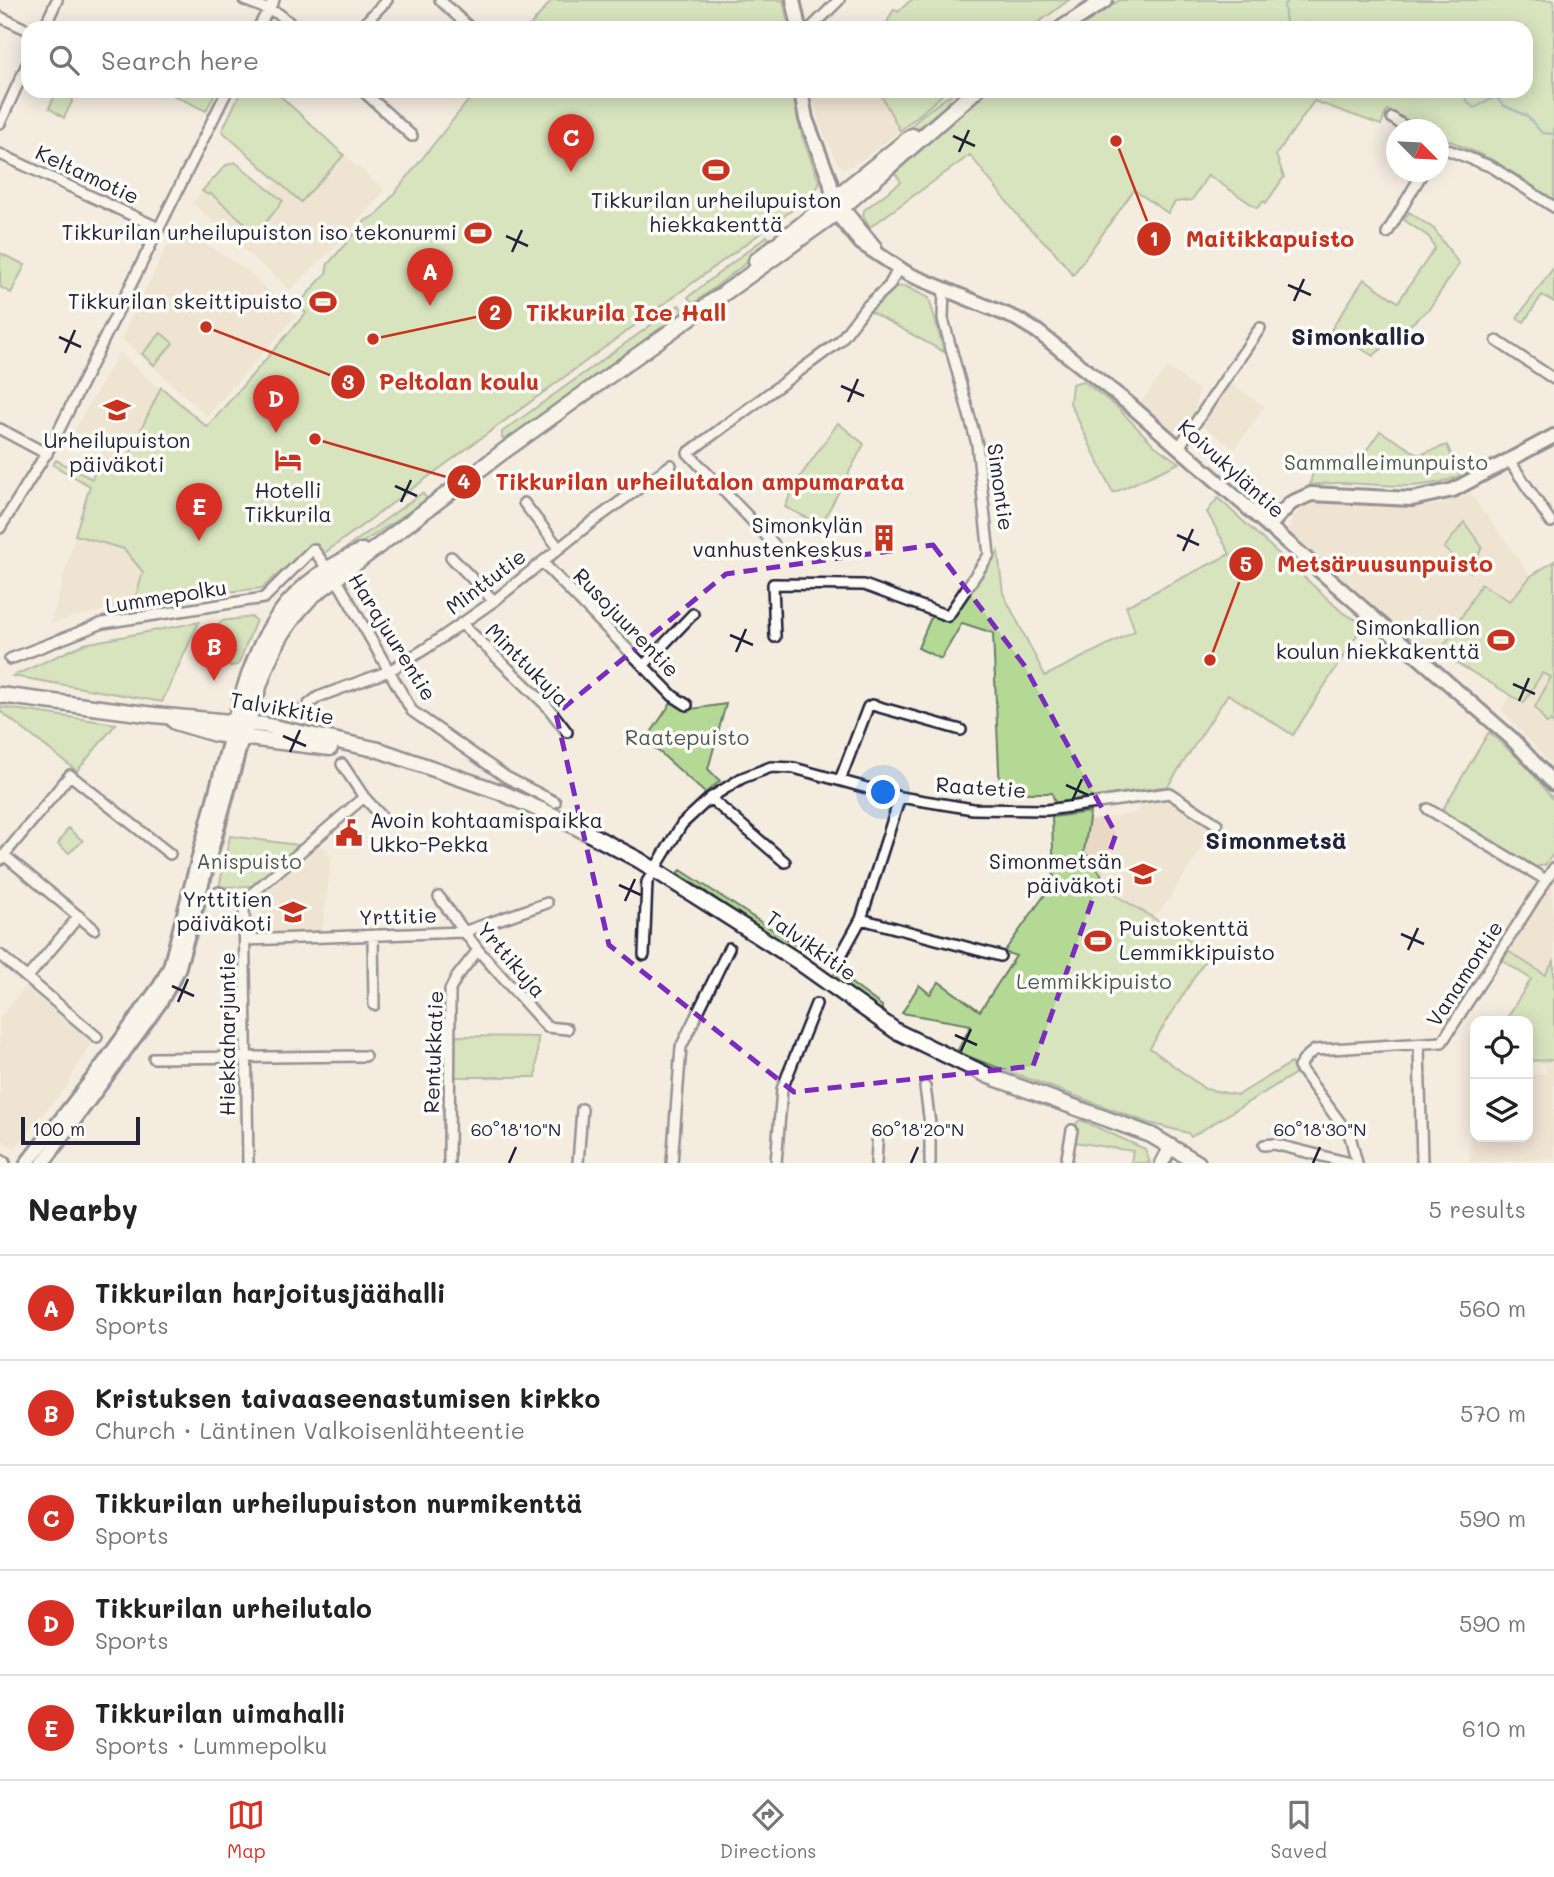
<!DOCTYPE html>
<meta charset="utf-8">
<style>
body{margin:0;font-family:Mali,sans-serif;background:#f2f2f2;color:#222}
.controls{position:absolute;right:21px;bottom:21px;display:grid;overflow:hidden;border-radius:14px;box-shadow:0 4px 18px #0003}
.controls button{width:63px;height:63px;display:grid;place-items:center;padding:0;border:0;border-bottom:2px solid #e0e0e0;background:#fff;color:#222;font:35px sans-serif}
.compass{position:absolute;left:1386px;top:119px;width:63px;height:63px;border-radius:50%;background:#fff;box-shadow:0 4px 18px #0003;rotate:114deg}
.scale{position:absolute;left:21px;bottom:18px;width:119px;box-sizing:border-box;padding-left:7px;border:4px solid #22223b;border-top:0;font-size:19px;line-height:24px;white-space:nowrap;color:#22223b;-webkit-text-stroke:5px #fdfcf7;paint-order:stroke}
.you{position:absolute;left:884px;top:793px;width:24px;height:24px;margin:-18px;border:5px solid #fff;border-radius:50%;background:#1a73e8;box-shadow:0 0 0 10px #1a73e833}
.badge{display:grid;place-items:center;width:46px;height:46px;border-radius:50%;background:#d93025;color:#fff;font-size:23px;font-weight:700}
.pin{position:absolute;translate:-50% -58px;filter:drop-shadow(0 2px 4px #0008)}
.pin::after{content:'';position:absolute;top:37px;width:24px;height:21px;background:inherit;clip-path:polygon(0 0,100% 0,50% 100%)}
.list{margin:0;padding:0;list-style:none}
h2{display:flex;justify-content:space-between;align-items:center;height:91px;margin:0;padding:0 28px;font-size:30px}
h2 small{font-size:23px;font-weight:400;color:#767676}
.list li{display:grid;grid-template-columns:46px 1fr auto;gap:21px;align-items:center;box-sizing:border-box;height:105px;padding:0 28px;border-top:2px solid #e0e0e0}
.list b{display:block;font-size:26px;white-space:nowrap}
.list p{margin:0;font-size:23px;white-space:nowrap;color:#767676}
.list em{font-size:23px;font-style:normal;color:#767676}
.icon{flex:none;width:38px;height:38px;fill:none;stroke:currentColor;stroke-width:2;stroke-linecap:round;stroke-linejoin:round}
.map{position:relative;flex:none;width:1554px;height:1163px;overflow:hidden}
.search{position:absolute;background:#fff;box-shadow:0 4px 18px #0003;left:21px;right:21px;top:21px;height:77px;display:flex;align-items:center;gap:18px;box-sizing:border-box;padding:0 24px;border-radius:21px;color:#767676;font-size:26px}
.sheet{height:616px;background:#fff}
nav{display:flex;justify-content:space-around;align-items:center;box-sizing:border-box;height:98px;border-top:2px solid #e0e0e0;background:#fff;font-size:19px;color:#767676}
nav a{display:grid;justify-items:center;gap:4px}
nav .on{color:#d93025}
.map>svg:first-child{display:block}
.built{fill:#e9d8c3}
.green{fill:#b3d994;stroke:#6a7e68;stroke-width:2}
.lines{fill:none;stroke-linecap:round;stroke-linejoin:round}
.stream{stroke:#5f909f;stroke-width:2.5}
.street-casing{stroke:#22223b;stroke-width:14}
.secondary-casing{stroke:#22223b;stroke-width:18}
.primary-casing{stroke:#22223b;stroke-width:19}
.street{stroke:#fdfcf7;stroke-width:9}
.secondary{stroke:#fdfcf7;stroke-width:12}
.primary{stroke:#fdfcf7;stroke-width:14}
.marked{fill:none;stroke:#7b2cbf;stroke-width:5;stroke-dasharray:14 9;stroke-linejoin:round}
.ticks{fill:none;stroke:#22223b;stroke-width:2.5}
.labels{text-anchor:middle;stroke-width:7;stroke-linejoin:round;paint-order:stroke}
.street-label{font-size:21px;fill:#22223b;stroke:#fdfcf7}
.poi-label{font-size:21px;fill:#22223b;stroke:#fdfcf7;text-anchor:end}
.park-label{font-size:21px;fill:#4e5956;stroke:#fdfcf7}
.quarter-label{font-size:24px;font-weight:bold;fill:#22223b;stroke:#fdfcf7}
.ticks-label{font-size:18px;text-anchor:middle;fill:#22223b;stroke:#fdfcf7;stroke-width:7;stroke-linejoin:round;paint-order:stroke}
.leader{fill:none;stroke:#c8321e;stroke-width:2.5}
.callout-dot{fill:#c8321e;stroke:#fdfcf7;stroke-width:2.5}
.mark-label{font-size:21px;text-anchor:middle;font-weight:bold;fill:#fff}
.callout-label{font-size:23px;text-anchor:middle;font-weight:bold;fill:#c8321e;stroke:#fdfcf7;stroke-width:7;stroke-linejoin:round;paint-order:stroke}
</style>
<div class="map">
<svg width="1554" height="1163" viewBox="0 0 1554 1163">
<rect width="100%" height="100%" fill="#f4ecdf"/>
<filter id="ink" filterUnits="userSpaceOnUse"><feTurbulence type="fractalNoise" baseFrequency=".0143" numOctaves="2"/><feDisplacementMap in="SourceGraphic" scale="14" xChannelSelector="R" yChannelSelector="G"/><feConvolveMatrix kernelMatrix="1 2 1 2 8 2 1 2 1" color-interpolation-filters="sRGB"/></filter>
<g filter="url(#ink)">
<path class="built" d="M811 91H879L900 131 856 164 844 168 837 163 819 122Z
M344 155 385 190 335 247 290 290 192 203 226 165 235 162 269 189 277 180 301 202Z
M178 225 245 269 296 316 207 416 121 338Z
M119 352 160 389 123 468 99 457 105 446 74 431Z
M1167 367 1199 390 1194 412 1182 429 1174 431 1141 402Z
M1230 384 1265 406 1235 449 1201 425Z
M1470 493 1531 576 1511 602 1554 679V768L1502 710 1510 695 1416 642 1288 531 1292 518 1306 506 1333 500 1414 508 1441 504Z
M75 535 124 549 143 572 134 603 51 623Z
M1168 797 1215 828 1161 911 1153 917 1117 896 1084 851 1088 821 1139 812 1137 800Z
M316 846 327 848 326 855 332 856 322 933 261 935V890Z
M1552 880 1554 961 1545 975 1508 951Z
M25 987 92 1041 66 1087 15 1148 0 1139V1017Z
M1554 1060V1159L1470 1163 1471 1082H1475V1137H1528V1076L1547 1073 1544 1061Z"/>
<path class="green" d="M552 0H783L789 28H528Z
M911 0H1069L1031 28H884L894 9 898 12Z
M1120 0H1554V200L1495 161 1439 136 1438 130 1425 129 1387 110 1381 125 1314 101 1276 155 1284 177 1266 203 1264 201 1257 208 1208 175 1192 200 1175 202 1168 213 1134 190 1073 275 1053 250 1023 222 970 155 870 227 863 216 864 210 901 182 895 173 987 91H1526V28H1074Z
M57 91H77L64 118 49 108Z
M165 91H216L206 111Z
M241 91H275L344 155 301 202 222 131Z
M476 91H792L802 136 820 184 807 199 315 560 305 551 262 588 134 603 143 572 124 549 75 535 90 486 53 465 56 460 92 479 99 457 123 468 161 387 207 427 306 313 298 305 326 273 328 264 366 220 377 215Z
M879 91H947L900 131Z
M955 91H965L906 137 902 136 921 116Z
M235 162 283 201 262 227 272 236 267 242 210 193 208 195 202 191 226 165Z
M1409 212 1434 229 1459 264 1429 309 1373 356 1331 330 1364 279 1398 302 1435 248 1429 237 1404 220Z
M767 236 772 243 693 304 688 297Z
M0 253 25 265 11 293 0 287Z
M1554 267V302L1542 295 1524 322 1517 318Z
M905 286 929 298 944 352 869 311 896 287Z
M679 305 685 313 509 441 502 438V432Z
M161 333 173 343 154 365 142 354Z
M1083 381 1117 407 1155 446 1179 463 1113 493 1070 403 1072 384Z
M838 423 864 444 821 525 785 507 795 484Z
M1380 431 1419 455 1447 445 1460 476C1406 497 1364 477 1310 485L1315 462 1356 465Z
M422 493 427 498 424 502 345 554 342 551Z
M1218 498 1343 613 1364 624 1293 735 1228 694 1168 786 1055 803 1052 793H1000L993 633 962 623 941 659 918 648 932 615 952 619 998 552 1003 593 1045 676 1135 631 1126 606 1230 554 1207 512Z
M1464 522 1482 547 1471 572 1444 548Z
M1554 561V725L1551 721 1547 724 1535 707 1551 677 1542 673 1524 703 1440 653 1481 584 1510 601 1531 576Z
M252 617 256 620 238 665 230 666 220 657 212 640 221 621Z
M199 622 162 702 13 676 84 644Z
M673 700 685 710 726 704 708 769 720 781 705 793 646 740Z
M298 704 312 728 309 729 269 719 272 707Z
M1 707 116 724 77 771 0 711Z
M1489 732 1525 764 1554 800V853L1545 865 1531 868 1449 816 1443 809Z
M241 762 244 763 212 881 208 879Z
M1090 812 1084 851 1117 896 1210 952 1150 1048 1205 1089 1238 1095 1291 1063 1296 1073 1191 1137 1188 1133 1149 1123 964 1055 958 1050 971 1025 902 1013 919 985 930 994 939 982 980 1011 1016 956 1004 952 1054 882 1052 817Z
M68 828 83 841 69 853 58 844Z
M230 836 305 846 258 886 219 887Z
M681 870 802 949 798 953 795 952 678 873Z
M205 891 209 894C196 942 187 977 156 1018Z
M1508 951 1545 975 1554 961V1060L1528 1061V1021H1505L1531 979 1503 961Z
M836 972 882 1006V1010H876L833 976Z
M454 1036 538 1037 536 1077H454Z
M1081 1120 1145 1149 1150 1163H1131L1133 1151 1074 1142 1077 1122Z"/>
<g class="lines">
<path class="stream" d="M1288 0 1284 5 1286 24 1290 28 1305 24 1308 28
M1463 91 1467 101 1474 108 1496 97 1503 105 1527 116 1542 133 1554 134"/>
<defs>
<path id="street" d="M244 0 279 14 296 28
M440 0 470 28
M0 17 28 30
M44 28 57 0
M258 28 274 0
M360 28 387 0
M811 28 839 0
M363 91 412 136
M1392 118 1410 130
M0 123 28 62
M1438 146 1492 167 1554 207
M0 154 159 228
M1387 233 1423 172
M1497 341 1554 379
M0 429 47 454
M1179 447 1260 328
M1509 460 1551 522
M524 503 559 548
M0 528 52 444 227 91
M774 544 688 453 840 341 865 308 889 286 898 269
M451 557 494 601
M542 562 673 696 687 705
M461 623 547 706 567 732
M775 637 773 584 864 585 948 616 989 555 977 444 943 319 944 289
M10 659 103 623 264 598 313 549 341 587 412 711 506 777 555 802
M644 665 693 614
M309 704 318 697 389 671 425 649 494 601 588 525 671 465
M342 764 364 797 383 818
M840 780 868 707 872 705 961 730
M710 798 785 862
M1428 809 1546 880
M4 855 94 929
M0 860 70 775 170 854
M219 892 244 905
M439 897 478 950 547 1027 567 1029
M244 905 248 1163
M244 905 255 891 364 797
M861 919 1000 956
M373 936 374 1005
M245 940 463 932 547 903
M0 955 97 1037
M644 955 647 882 682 824 710 798 742 778 771 767 794 768 900 797 973 809 1047 810 1169 793 1217 824
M840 957 861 919 900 797
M27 978 79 916
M1419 1046 1422 1163
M154 1058 365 1056
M925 1087 930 1124V1163
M1264 1145 1274 1144 1350 1163
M449 1163 450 990 456 978 478 950
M578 1163 582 1109
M672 1163 681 1047 729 948
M776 1163 782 1089 816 1004
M876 1163 878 1129
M1066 1163 1072 1130
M1357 1163 1350 1136 1299 1067 1306 1057 1315 1050 1442 1042 1554 868"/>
<path id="secondary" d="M793 0 799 28
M801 91 806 119 830 181 836 213 861 243 908 274 1017 319 1038 332 1129 404 1511 738 1554 784
M836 200 875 248
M1268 527 1291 503 1311 494 1412 499 1453 490 1554 436
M0 1161 3 1163
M27 1163 97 1073 160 986 170 967 231 735
M43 1163 159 1004 178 970 243 735
M1162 1163 1171 1146"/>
<path id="primary" d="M1062 28 1105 0
M756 261 912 136
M0 695 154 715 264 725 379 750 500 792 563 820 639 860 796 960 896 1031 989 1076 1151 1135 1198 1163
M175 722 215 734 330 748
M231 735C255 647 273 591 362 551
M243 735C263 678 267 643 311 597L504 451 836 213 975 91"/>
</defs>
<use href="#street" class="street-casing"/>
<use href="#secondary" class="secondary-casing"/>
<use href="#primary" class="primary-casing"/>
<use href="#street" class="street"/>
<use href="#secondary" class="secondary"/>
<use href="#primary" class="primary"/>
</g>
</g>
<path d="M0 0H1554V1163H0ZM933 545 1024 665 1116 834 1033 1066 794 1092 609 945 556 714 726 574Z" fill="#f4ecdf" fill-opacity=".55" fill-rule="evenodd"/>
<path class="marked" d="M933 545 1024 665 1116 834 1033 1066 794 1092 609 945 556 714 726 574Z"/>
<path class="ticks" d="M953 136 975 146M959 152 969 130M506 236 528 246M512 252 522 230M1288 285 1311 295M1294 301 1304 279M59 337 81 347M65 353 75 330M841 386 864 396M848 402 858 379M395 486 417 496M401 502 411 480M1177 535 1199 545M1183 551 1193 529M730 635 753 645M736 652 746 629M1513 684 1535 694M1519 701 1529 678M283 736 306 746M290 752 300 730M1066 785 1088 795M1072 801 1082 779M619 885 641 895M625 901 635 879M1401 934 1424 944M1408 950 1418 928M172 986 194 996M178 1002 188 979M955 1035 977 1045M961 1051 971 1029M509 1163 516 1147M911 1163 918 1147M1313 1163 1320 1147"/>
<defs>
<symbol id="stadium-bare" viewBox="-9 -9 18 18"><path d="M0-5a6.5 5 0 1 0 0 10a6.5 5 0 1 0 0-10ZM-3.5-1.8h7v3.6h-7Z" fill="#c8321e" stroke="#fdfcf7" stroke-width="2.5" paint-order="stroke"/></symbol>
<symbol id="school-bare" viewBox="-9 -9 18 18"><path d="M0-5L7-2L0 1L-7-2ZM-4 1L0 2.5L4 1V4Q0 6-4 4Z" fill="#c8321e" stroke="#fdfcf7" stroke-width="2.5" paint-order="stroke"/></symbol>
<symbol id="hotel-bare" viewBox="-9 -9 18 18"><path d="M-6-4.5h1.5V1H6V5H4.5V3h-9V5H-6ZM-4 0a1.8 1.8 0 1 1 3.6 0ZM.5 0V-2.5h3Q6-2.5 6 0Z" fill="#c8321e" stroke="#fdfcf7" stroke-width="2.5" paint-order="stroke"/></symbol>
<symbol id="building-bare" viewBox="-9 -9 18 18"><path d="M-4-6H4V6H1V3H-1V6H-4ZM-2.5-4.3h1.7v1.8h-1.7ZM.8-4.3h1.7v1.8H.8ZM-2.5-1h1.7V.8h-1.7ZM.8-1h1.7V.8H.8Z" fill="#c8321e" stroke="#fdfcf7" stroke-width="2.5" paint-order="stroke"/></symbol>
<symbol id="civic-bare" viewBox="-9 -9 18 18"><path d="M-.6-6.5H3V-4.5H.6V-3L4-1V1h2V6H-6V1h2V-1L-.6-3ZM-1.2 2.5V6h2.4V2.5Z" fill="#c8321e" stroke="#fdfcf7" stroke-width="2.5" paint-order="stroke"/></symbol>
</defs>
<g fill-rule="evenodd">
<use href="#stadium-bare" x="697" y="151" width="38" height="38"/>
<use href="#stadium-bare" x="459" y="214" width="38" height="38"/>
<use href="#stadium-bare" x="304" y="283" width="38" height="38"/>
<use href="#school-bare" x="98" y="391" width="38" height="38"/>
<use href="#hotel-bare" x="269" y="441" width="38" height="38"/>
<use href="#building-bare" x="865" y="519" width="38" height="38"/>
<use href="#stadium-bare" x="1482" y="621" width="38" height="38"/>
<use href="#civic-bare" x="330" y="814" width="38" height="38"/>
<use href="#school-bare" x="1124" y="855" width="38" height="38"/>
<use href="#school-bare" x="274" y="893" width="38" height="38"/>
<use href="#stadium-bare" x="1079" y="922" width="38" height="38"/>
</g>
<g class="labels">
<g class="street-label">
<text transform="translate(87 175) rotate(25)" y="7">Keltamotie</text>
<text transform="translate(1231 469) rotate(42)" y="7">Koivukyläntie</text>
<text transform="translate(1000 487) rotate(82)" y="7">Simontie</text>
<text transform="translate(486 582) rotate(-37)" y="7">Minttutie</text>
<text transform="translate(166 597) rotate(-9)" y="7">Lummepolku</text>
<text transform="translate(626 623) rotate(46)" y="7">Rusojuurentie</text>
<text transform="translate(392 637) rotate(58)" y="7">Harajuurentie</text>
<text transform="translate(527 665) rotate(45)" y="7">Minttukuja</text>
<text transform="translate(282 709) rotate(10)" y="7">Talvikkitie</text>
<text transform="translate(981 788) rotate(4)" y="7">Raatetie</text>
<text transform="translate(398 917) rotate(-2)" y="7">Yrttitie</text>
<text transform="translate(811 946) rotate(35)" y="7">Talvikkitie</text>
<text transform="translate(511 960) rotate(49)" y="7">Yrttikuja</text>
<text transform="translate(1465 974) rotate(-57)" y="7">Vanamontie</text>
<text transform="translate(228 1034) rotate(-90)" y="7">Hiekkaharjuntie</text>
<text transform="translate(434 1052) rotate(-88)" y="7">Rentukkatie</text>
</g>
<g class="poi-label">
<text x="716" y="208" text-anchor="middle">Tikkurilan urheilupuiston<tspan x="716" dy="24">hiekkakenttä</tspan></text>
<text x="457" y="240">Tikkurilan urheilupuiston iso tekonurmi</text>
<text x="302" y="309">Tikkurilan skeittipuisto</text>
<text x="117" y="448" text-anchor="middle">Urheilupuiston<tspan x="117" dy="24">päiväkoti</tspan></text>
<text x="288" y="498" text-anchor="middle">Hotelli<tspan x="288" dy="24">Tikkurila</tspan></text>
<text x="863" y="533">Simonkylän<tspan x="863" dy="24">vanhustenkeskus</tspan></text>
<text x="1480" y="635">Simonkallion<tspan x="1480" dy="24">koulun hiekkakenttä</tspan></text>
<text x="370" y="828" text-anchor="start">Avoin kohtaamispaikka<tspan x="370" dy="24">Ukko-Pekka</tspan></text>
<text x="1122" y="869">Simonmetsän<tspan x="1122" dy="24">päiväkoti</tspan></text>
<text x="272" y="907">Yrttitien<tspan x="272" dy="24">päiväkoti</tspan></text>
<text x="1119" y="936" text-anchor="start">Puistokenttä<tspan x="1119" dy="24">Lemmikkipuisto</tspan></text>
</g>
<g class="park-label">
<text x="1386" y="470">Sammalleimunpuisto</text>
<text x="687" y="745">Raatepuisto</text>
<text x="249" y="869">Anispuisto</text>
<text x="1094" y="989">Lemmikkipuisto</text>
</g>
<g class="quarter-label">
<text x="1358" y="345">Simonkallio</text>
<text x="1276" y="849">Simonmetsä</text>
</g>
</g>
<g class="ticks-label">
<text x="516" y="1136">60°18'10"N</text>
<text x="918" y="1136">60°18'20"N</text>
<text x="1320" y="1136">60°18'30"N</text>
</g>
<path class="leader" d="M1116 141L1154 239M373 339L495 313M206 327L348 382M315 439L464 482M1210 660L1246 564"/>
<g class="callout-dot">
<circle cx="1116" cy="141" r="7"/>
<circle cx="373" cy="339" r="7"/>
<circle cx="206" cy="327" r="7"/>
<circle cx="315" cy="439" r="7"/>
<circle cx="1210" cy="660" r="7"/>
<circle cx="1154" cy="239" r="18"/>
<circle cx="495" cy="313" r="18"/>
<circle cx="348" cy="382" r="18"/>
<circle cx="464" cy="482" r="18"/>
<circle cx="1246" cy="564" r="18"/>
</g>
<g class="mark-label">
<text x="1154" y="246">1</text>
<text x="495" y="320">2</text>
<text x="348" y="390">3</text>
<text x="464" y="489">4</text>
<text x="1246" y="572">5</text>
</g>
<g class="callout-label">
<text x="1270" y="247">Maitikkapuisto</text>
<text x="626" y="321">Tikkurila Ice Hall</text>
<text x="459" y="390">Peltolan koulu</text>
<text x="700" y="490">Tikkurilan urheilutalon ampumarata</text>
<text x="1385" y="572">Metsäruusunpuisto</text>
</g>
</svg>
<div class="controls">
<button><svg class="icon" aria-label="locate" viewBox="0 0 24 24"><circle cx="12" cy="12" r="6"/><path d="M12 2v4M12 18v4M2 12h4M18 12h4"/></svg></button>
<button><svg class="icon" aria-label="layers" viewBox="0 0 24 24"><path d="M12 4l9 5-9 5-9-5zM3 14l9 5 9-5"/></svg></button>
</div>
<svg class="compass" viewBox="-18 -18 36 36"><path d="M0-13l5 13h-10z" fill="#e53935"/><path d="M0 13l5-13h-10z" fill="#767676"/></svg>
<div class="scale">100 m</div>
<div class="you"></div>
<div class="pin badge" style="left:430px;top:306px">A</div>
<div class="pin badge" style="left:214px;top:681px">B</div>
<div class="pin badge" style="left:571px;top:172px">C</div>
<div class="pin badge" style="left:276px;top:433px">D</div>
<div class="pin badge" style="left:199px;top:541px">E</div>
<div class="search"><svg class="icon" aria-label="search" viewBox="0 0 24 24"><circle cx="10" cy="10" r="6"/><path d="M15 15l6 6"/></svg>Search here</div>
</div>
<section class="sheet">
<h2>Nearby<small>5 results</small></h2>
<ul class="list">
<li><span class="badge">A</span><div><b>Tikkurilan harjoitusjäähalli</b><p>Sports</p></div><em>560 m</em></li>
<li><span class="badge">B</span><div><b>Kristuksen taivaaseenastumisen kirkko</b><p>Church · Läntinen Valkoisenlähteentie</p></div><em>570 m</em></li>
<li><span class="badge">C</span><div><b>Tikkurilan urheilupuiston nurmikenttä</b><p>Sports</p></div><em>590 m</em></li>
<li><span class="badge">D</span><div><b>Tikkurilan urheilutalo</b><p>Sports</p></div><em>590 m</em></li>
<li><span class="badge">E</span><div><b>Tikkurilan uimahalli</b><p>Sports · Lummepolku</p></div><em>610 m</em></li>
</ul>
</section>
<nav>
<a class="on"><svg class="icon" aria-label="map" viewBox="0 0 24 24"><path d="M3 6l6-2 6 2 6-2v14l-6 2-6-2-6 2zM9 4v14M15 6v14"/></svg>Map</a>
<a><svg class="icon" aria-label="directions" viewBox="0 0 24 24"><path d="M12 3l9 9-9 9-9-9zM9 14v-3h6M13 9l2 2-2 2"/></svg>Directions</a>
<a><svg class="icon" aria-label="saved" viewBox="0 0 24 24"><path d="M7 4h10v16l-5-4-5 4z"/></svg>Saved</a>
</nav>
